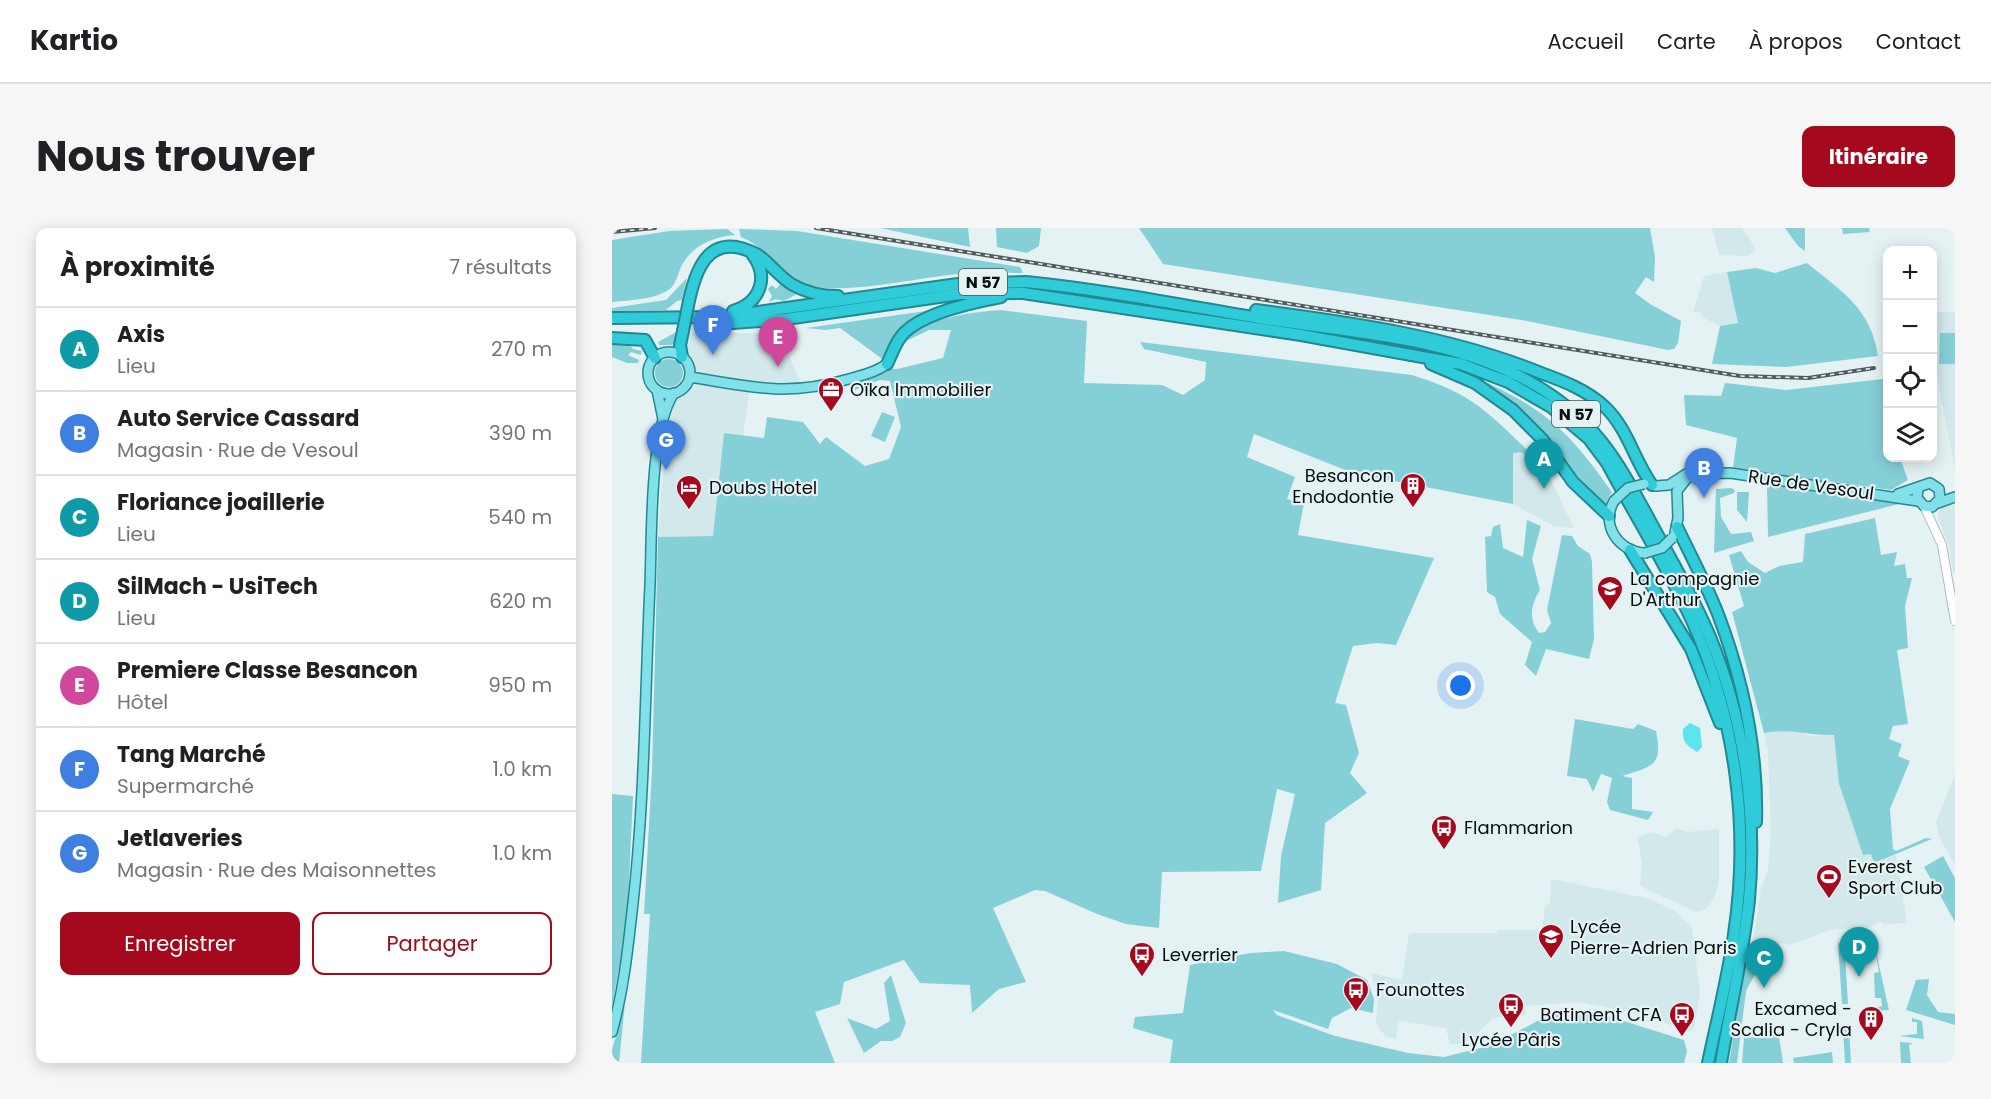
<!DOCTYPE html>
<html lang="fr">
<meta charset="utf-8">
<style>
body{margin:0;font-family:Poppins,sans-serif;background:#f6f6f6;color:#202124}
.controls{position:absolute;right:18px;top:18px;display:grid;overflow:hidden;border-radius:12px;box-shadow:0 3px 15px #0003}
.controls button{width:54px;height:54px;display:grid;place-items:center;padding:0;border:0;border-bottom:2px solid #e0e0e0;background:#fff;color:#202124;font:30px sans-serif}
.you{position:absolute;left:849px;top:458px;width:21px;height:21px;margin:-15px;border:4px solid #fff;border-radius:50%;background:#1a73e8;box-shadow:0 0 0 9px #1a73e833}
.badge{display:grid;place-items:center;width:39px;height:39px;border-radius:50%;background:#a4091e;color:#fff;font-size:20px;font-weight:700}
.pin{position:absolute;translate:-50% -50px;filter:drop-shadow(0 2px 3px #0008)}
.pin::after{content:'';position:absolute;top:32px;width:21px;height:18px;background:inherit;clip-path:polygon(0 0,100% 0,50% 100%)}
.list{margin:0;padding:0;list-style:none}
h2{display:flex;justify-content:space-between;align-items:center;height:78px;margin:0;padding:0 24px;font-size:26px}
h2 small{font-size:20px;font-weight:400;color:#757577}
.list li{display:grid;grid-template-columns:39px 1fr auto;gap:18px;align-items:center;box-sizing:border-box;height:84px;padding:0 24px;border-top:2px solid #e0e0e0}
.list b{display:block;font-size:22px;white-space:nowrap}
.list p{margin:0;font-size:20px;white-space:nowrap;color:#757577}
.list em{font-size:20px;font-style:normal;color:#757577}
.actions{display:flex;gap:12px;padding:18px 24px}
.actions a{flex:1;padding:14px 0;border:2px solid #a4091e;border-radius:12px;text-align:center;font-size:21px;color:#a4091e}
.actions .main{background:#a4091e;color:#fff}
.icon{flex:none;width:33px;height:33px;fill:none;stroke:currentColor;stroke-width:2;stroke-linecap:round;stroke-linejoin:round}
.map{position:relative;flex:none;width:1343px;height:835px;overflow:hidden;border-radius:12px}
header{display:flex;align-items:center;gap:36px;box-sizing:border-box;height:84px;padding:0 30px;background:#fff;border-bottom:2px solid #e0e0e0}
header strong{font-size:28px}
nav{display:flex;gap:33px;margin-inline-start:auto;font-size:21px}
.intro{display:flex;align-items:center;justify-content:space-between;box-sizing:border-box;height:144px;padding:0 36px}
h1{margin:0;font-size:42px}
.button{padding:15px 27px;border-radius:12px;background:#a4091e;color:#fff;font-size:21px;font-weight:700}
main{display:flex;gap:36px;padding:0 36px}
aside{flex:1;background:#fff;border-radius:12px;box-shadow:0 3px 15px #0003}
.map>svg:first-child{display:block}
.built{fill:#d2e8ea}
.green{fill:#85cfd7}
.water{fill:#5ce5f1}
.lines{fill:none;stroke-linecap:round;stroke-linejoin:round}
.minor-casing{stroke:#afbcbd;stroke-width:10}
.major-casing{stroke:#228891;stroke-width:12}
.highway-casing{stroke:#228891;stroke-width:14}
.minor{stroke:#fff;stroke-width:8}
.major{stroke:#82e0e8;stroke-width:9}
.highway{stroke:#2fcbd8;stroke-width:10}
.rail-casing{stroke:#535a5b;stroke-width:4}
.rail{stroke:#e5f2f4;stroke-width:1.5;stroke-dasharray:4.5;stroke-linecap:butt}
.major-bridge-casing{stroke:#228891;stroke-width:12;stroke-linecap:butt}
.highway-bridge-casing{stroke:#228891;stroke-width:14;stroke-linecap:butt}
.major-bridge{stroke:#82e0e8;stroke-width:9}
.highway-bridge{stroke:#2fcbd8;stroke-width:10}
.labels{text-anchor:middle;stroke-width:4.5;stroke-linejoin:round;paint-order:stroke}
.shield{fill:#e5f2f4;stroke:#4b5253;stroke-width:1.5}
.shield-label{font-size:16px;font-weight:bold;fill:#090d0e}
.poi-label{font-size:18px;fill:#090d0e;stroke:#e5f2f4;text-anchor:start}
.street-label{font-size:18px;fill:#090d0e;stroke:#e5f2f4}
</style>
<header>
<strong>Kartio</strong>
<nav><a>Accueil</a><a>Carte</a><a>À propos</a><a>Contact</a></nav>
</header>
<div class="intro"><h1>Nous trouver</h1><a class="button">Itinéraire</a></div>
<main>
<aside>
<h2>À proximité<small>7 résultats</small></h2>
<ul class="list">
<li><span class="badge" style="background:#0f9aa8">A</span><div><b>Axis</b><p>Lieu</p></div><em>270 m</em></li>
<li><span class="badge" style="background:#3f7fe0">B</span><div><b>Auto Service Cassard</b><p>Magasin · Rue de Vesoul</p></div><em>390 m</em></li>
<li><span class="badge" style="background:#0f9aa8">C</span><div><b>Floriance joaillerie</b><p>Lieu</p></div><em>540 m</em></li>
<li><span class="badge" style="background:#0f9aa8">D</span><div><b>SilMach - UsiTech</b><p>Lieu</p></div><em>620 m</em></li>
<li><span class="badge" style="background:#d1479c">E</span><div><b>Premiere Classe Besancon</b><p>Hôtel</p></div><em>950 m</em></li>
<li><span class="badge" style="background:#3f7fe0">F</span><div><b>Tang Marché</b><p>Supermarché</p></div><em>1.0 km</em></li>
<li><span class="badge" style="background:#3f7fe0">G</span><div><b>Jetlaveries</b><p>Magasin · Rue des Maisonnettes</p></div><em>1.0 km</em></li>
</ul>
<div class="actions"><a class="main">Enregistrer</a><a>Partager</a></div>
</aside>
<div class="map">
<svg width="1343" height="835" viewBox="0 0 1343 835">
<rect width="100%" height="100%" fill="#e5f2f4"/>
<path class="built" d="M1100 0H1130L1144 21 1136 28 1107 27Z
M1115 44 1126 96 1108 98 1090 89 1088 84H1081L1092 48Z
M1320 84H1343V242L1321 126Z
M76 105H168L191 161 138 159 131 207 112 205 101 308 46 309 50 251 61 174 82 158 83 143 72 123Z
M909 224 938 250 962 300 942 298 901 276V225Z
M1336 276H1343V344H1341L1337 317 1325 288 1329 280Z
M1175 501 1200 508 1222 507 1227 556 1251 626 1259 625 1262 635 1284 627 1295 695 1272 696 1268 693 1258 699 1218 702 1178 717 1170 715 1147 720 1141 714 1149 660 1156 642 1159 606 1156 524 1152 505Z
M1343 546V637L1327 609 1324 594Z
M1064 600 1075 604 1107 601V652L1103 669 1094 681 1084 684 1028 658 1030 634 1025 610 1039 604 1054 609Z
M939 651 1034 670 1062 682 1080 699 1088 765 1082 799 1078 804 1028 786 968 774 914 778V787L881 790 858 812 846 816H838L834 800 787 793 784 811 775 809 769 803 764 795 766 771 759 745 790 752 797 705H885V702H930L933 678 938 675Z"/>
<path class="green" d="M268 0H356L358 19Z
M384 0H429L427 18 415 25 385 19Z
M527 0H1038L1043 29 1042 54 1034 49 1023 65 1038 76 1069 93 1066 115 1062 121 1056 122 915 93 551 36Z
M1173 0H1193V23L1186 18Z
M1230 0H1257L1258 4 1231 6Z
M115 1 123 7C101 9 80 17 69 39 66 46 64 55 59 60 44 72 18 72 0 74V12L57 3Z
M127 1 185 3 408 39 411 45C386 45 362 44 337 47 300 51 218 70 186 54 164 42 153 18 129 9Z
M1195 35C1230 64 1259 80 1266 128L1174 139 1100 136 1108 98 1126 95 1115 44 1144 40 1163 45Z
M75 50 70 72 65 73 54 82 0 83V80L54 72Z
M169 55 185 66 172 73 164 71 157 74 160 68 156 61 160 57 164 61Z
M389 82 475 93 472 155 550 157 571 167 593 152 594 134 532 121 528 114 800 147C854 164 870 178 910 217 919 226 928 233 937 243L931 242 909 224 901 225V276L741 245 642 206 635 229 683 249 675 271 692 275 686 307 822 330 784 417 765 415 741 418 723 475 734 477 747 525 738 545 755 565 713 595 709 662 666 675 669 628 683 566 665 561 649 643 550 644 547 700 514 696 485 686 433 663 423 662 381 680 414 754 387 761 360 785 358 757 308 755 292 732 232 754 228 776 203 784 223 835H29L38 686H32L40 543 46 309 101 308 112 205 152 210 155 189 191 194 208 216 214 209 253 238 277 231 289 199 278 153 268 152 243 162 241 153 273 140 285 141 331 130 339 102H317L290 115C308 90 360 84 389 82Z
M314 83 316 87 273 133 228 100 214 102 194 100Z
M64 104 63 113 60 117H47L46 114Z
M1328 105H1343V136H1327Z
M0 115 17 116 21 121 30 123 29 127 19 124 16 127 27 132 26 135H15L0 129Z
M43 145a14 14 0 1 1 28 0a14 14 0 1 1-28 0Z
M1271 151 1275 172 1276 230H1288L1296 252 1279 262 1121 240 1125 210 1074 197 1072 167 1109 168 1113 155 1174 162Z
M876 155C940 186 959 207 1000 264L994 275C961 252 953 231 929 202 913 184 894 171 875 157Z
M270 184 283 189 273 214 259 208Z
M1155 256 1286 274 1287 276 1156 309Z
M1119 260 1123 262 1122 265 1108 270 1109 289 1119 306 1139 304 1142 313 1102 325 1104 261Z
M1125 264H1137L1135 294 1125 282Z
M1263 290 1269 327 1285 324 1282 338 1293 336 1295 350H1300L1293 378 1296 420 1285 422 1296 496 1281 498 1277 511 1290 516 1286 528 1298 533 1278 581 1281 621 1284 623 1314 610 1320 611 1262 635 1259 626 1251 627 1227 556 1222 507C1195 508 1179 500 1152 505L1120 384 1132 378 1117 327 1129 323 1136 334 1153 345 1167 338 1191 334 1193 306Z
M915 292 929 298 920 331 928 362C919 377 916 390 927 405L933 404 939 395 935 382 950 307 960 308 966 318 978 326 980 334 982 411 977 431 934 421 924 448 913 437 920 414 888 386 883 369 875 364 873 309 879 308 881 299 888 296 891 320 911 329Z
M963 491 1021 501 1026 496 1044 503C1051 538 1041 538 1010 548L1020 550V581L1041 584 1036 592 998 582 995 574 1000 550 989 546 981 564 975 551 955 548Z
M0 566 21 568 15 695 0 779Z
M1331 628 1343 650V694L1312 639Z
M1260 706 1277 782 1251 784 1270 778 1269 770H1263L1262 745 1267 744Z
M1253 707 1257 709V713L1256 709 1237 711 1231 716 1230 724 1257 722 1258 718 1257 728V724L1233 726 1236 776H1230L1226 716 1232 709Z
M672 723 725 736 755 752 762 771 761 785 739 780 720 790 716 801 661 782 665 787 723 808 796 825 832 829 880 817 935 788 977 782 1072 812 1075 823 1072 835H558L561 812 521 800 523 789 571 785 578 737 638 725Z
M1134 728 1150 733 1134 763 1125 835H1117Z
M279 747 294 795 288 809 280 813H269L252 825 235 790 264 801 278 793 272 755Z
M1317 751 1315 767 1326 784 1343 786V797L1294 782 1304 752Z
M13 775 7 835H0V822Z
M1300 790 1310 793 1312 811 1287 808 1305 806V794H1300Z
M1231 800H1237L1239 835H1233Z
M1167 808 1171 835H1130L1132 810Z
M1288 814 1301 815 1297 817 1299 835H1289Z
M1220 824 1221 835H1182L1181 830Z"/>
<path class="water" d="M1078 495 1088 500 1090 519 1085 524C1074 517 1070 514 1071 501Z"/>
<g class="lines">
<defs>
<path id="minor" d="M1312 278 1330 317 1343 393"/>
<path id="major" d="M36 145a21 21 0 1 1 42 0a21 21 0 1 1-42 0Z
M78 149C140 159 174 169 237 151 250 147 263 145 275 136
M45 162 51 191
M1044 258 1057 257 1074 246 1118 245 1306 273
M1286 266 1318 255 1327 261 1328 271 1320 279 1312 278 1305 270 1306 261
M1002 273C988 297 1007 324 1033 325
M1326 275 1343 269
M1063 305 1066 290 1065 263 1076 249
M0 804C12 761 16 719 21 675 33 569 33 463 38 357 40 311 37 202 62 165"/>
<path id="highway" d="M644 82C741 95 838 108 929 145 951 153 975 162 993 179 1016 201 1022 232 1040 257
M75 83C82 44 95 0 146 27 158 35 167 49 181 57 195 65 210 68 226 68
M121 83C148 75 158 49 140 26
M0 90 110 89 346 56 414 54C494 62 573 78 653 91 741 105 839 109 918 154 986 192 1007 236 1043 302 1062 337 1083 372 1098 409 1132 491 1145 584 1137 672 1131 727 1118 781 1109 835
M93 97 174 91 348 66 411 65 689 107 849 136 896 154 939 179 977 211 995 235C1023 288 1056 339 1081 395 1124 492 1138 601 1122 706 1116 749 1105 792 1096 835
M0 110 33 112 43 130
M70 129 68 117 71 103
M275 136C280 126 284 112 293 104 314 84 362 74 389 69
M819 136 863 155 901 182 931 212 961 254 997 288
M1065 299C1079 328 1094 356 1106 386 1131 452 1146 523 1144 594
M1018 322 1079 421 1108 495"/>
</defs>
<use href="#minor" class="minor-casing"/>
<use href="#major" class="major-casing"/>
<use href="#highway" class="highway-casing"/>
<use href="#minor" class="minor"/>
<use href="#major" class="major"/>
<use href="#highway" class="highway"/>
<defs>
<path id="rail" d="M204 0 1128 148 1196 150 1262 140
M0 4 43 0"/>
</defs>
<use href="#rail" class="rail-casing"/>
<use href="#rail" class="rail"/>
<defs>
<path id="major-bridge" d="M1002 273 1016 260 1032 256
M1033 325 1050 320 1060 310"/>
<path id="highway-bridge" d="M71 103 75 83"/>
</defs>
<use href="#major-bridge" class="major-bridge-casing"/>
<use href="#highway-bridge" class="highway-bridge-casing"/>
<use href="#major-bridge" class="major-bridge"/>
<use href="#highway-bridge" class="highway-bridge"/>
</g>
<defs>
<symbol id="office-pin" viewBox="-11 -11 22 30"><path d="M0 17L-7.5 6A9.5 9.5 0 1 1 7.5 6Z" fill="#a4091e" stroke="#e5f2f4"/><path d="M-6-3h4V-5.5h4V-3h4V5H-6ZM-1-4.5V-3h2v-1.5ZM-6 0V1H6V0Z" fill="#fff"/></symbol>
<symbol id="building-pin" viewBox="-11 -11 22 30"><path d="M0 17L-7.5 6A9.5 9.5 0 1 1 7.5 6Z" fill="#a4091e" stroke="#e5f2f4"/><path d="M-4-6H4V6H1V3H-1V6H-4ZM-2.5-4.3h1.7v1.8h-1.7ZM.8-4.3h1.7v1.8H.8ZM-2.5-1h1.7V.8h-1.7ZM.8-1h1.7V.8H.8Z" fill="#fff"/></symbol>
<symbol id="hotel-pin" viewBox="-11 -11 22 30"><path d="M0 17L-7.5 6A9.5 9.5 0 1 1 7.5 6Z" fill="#a4091e" stroke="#e5f2f4"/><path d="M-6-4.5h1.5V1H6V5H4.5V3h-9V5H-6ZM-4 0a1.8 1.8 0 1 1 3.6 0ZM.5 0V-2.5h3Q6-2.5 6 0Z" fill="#fff"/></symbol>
<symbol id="school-pin" viewBox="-11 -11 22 30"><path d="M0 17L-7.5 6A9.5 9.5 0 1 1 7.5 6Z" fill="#a4091e" stroke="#e5f2f4"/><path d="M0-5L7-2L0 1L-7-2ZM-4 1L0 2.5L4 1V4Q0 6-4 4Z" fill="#fff"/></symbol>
<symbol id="bus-pin" viewBox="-11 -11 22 30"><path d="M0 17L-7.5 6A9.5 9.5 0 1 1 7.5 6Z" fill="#a4091e" stroke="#e5f2f4"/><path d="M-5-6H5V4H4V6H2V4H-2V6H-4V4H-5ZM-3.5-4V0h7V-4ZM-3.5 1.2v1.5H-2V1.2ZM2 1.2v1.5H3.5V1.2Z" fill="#fff"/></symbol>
<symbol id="stadium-pin" viewBox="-11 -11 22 30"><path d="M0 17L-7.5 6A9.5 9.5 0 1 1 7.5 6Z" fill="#a4091e" stroke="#e5f2f4"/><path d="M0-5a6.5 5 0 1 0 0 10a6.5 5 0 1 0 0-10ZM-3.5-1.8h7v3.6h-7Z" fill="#fff"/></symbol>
</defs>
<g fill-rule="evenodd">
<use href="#office-pin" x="204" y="147" width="30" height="40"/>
<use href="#building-pin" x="786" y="243" width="30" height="40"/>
<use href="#hotel-pin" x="62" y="245" width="30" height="40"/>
<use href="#school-pin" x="983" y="346" width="30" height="40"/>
<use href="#bus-pin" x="817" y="585" width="30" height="40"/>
<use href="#stadium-pin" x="1202" y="634" width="30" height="40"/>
<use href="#school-pin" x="924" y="694" width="30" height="40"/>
<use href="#bus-pin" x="515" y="712" width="30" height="40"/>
<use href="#bus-pin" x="729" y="747" width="30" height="40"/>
<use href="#bus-pin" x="884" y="763" width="30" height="40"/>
<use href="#bus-pin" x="1055" y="772" width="30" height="40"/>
<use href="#building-pin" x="1244" y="776" width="30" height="40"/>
</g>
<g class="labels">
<g class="shield">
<rect x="347" y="41" width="48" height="26" rx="4.5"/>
<rect x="940" y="173" width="48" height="26" rx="4.5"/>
</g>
<g class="shield-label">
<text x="371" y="60">N 57</text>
<text x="964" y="192">N 57</text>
</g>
<g class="poi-label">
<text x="238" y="168">Oïka Immobilier</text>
<text x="782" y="254" text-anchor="end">Besancon<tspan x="782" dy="21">Endodontie</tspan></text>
<text x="97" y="266">Doubs Hotel</text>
<text x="1018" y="357">La compagnie<tspan x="1018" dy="21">D'Arthur</tspan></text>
<text x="852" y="606">Flammarion</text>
<text x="1236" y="645">Everest<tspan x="1236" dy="21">Sport Club</tspan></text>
<text x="958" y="705">Lycée<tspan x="958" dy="21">Pierre-Adrien Paris</tspan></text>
<text x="550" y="733">Leverrier</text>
<text x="764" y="768">Founottes</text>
<text x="1240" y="787" text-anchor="end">Excamed -<tspan x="1240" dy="21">Scalia - Cryla</tspan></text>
<text x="1050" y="793" text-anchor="end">Batiment CFA</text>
<text x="899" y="818" text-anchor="middle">Lycée Pâris</text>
</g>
<g class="street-label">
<text transform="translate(1199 257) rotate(8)" y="6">Rue de Vesoul</text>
</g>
</g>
</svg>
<div class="controls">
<button>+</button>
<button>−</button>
<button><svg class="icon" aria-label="locate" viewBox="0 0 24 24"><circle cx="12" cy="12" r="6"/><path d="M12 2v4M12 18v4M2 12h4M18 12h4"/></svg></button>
<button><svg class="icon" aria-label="layers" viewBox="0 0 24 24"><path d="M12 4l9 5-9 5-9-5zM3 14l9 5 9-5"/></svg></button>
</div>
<div class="you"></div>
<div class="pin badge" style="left:932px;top:261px;background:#0f9aa8">A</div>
<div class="pin badge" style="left:1092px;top:270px;background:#3f7fe0">B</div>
<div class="pin badge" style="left:1152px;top:760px;background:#0f9aa8">C</div>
<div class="pin badge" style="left:1247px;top:749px;background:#0f9aa8">D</div>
<div class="pin badge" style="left:166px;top:139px;background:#d1479c">E</div>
<div class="pin badge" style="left:101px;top:127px;background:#3f7fe0">F</div>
<div class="pin badge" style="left:54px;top:242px;background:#3f7fe0">G</div>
</div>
</main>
